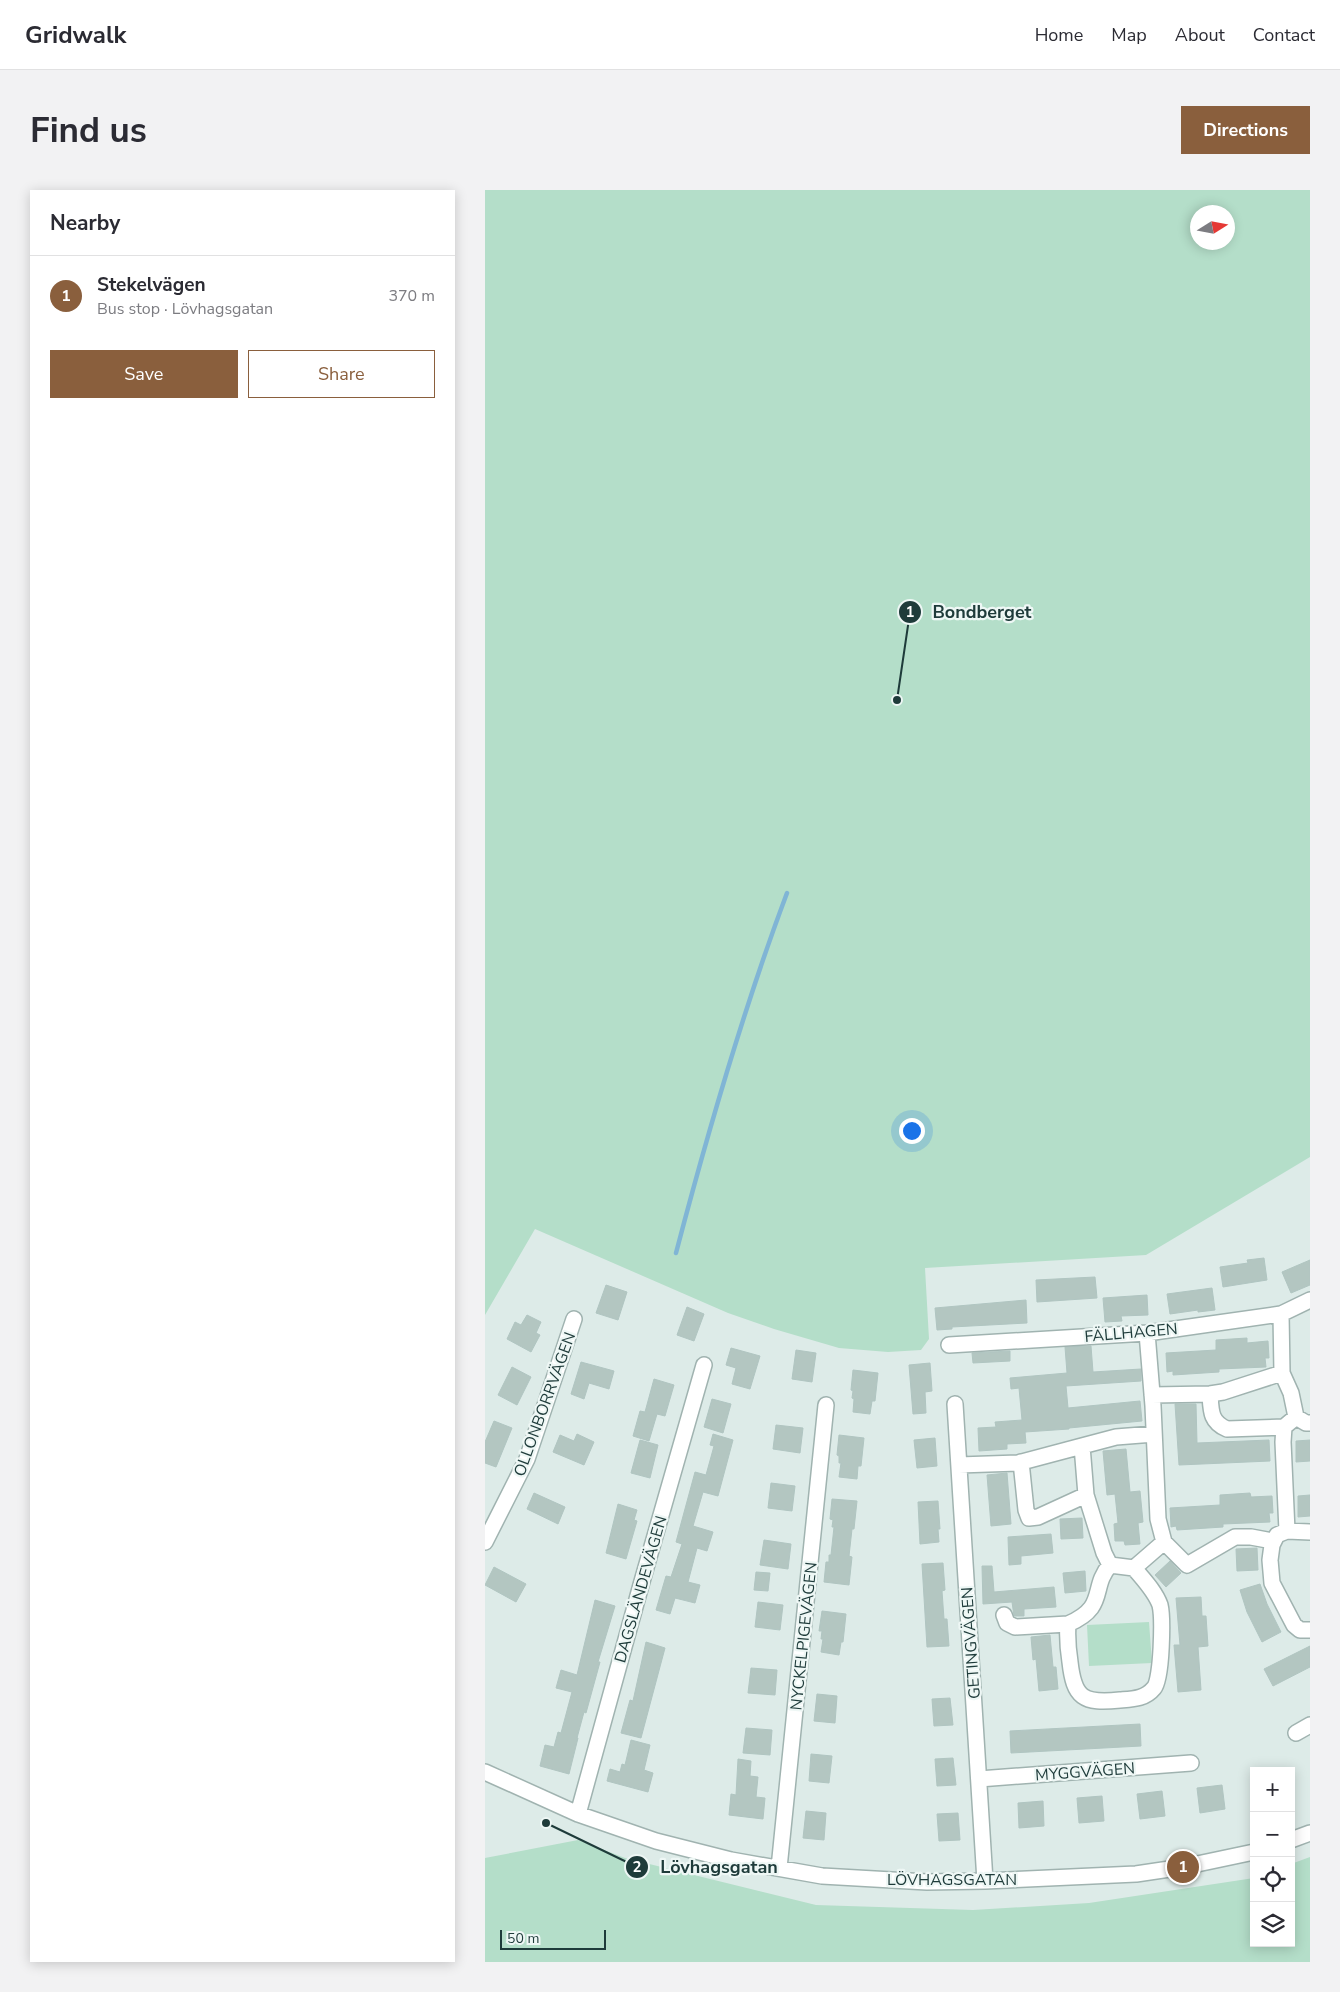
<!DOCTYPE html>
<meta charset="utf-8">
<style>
body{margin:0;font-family:"Nunito Sans",sans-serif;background:#f2f2f3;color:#2b2b33}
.controls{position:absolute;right:15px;bottom:15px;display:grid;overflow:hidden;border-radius:0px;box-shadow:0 2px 12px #0003}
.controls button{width:45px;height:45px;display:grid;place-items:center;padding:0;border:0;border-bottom:1px solid #e1e1e2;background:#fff;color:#2b2b33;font:25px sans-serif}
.compass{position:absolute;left:705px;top:15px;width:45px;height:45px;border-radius:50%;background:#fff;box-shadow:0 2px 12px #0003;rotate:79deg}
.scale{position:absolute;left:15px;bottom:12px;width:106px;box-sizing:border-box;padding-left:5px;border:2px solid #1e3b3a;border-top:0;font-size:14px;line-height:18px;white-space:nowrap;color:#1e3b3a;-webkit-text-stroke:4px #eef7f5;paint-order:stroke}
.you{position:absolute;left:426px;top:940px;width:18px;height:18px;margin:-12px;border:4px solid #fff;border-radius:50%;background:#1a73e8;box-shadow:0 0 0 8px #1a73e833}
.badge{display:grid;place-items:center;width:32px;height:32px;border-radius:50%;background:#8a5f3d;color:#fff;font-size:16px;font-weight:700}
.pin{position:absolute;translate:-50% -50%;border:2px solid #fff;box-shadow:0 1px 5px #0006}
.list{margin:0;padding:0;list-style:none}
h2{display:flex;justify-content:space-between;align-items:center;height:65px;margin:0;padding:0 20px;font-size:21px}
h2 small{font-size:16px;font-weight:400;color:#7c7c81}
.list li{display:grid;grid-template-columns:32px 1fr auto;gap:15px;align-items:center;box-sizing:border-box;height:80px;padding:0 20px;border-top:1px solid #e1e1e2}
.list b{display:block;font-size:19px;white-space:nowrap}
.list p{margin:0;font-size:16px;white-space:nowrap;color:#7c7c81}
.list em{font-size:16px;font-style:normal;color:#7c7c81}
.actions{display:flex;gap:10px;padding:15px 20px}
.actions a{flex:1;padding:11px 0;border:1px solid #8a5f3d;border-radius:0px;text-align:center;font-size:18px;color:#8a5f3d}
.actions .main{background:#8a5f3d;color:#fff}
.icon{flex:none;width:28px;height:28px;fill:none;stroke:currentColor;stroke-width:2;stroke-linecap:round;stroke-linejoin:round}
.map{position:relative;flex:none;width:825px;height:1772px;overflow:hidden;border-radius:0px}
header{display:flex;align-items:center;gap:30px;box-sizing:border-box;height:70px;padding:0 25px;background:#fff;border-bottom:1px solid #e1e1e2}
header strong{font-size:24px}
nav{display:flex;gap:28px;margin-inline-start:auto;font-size:18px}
.intro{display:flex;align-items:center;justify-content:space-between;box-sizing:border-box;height:120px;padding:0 30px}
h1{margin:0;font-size:35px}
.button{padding:12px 22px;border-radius:0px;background:#8a5f3d;color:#fff;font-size:18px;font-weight:700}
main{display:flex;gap:30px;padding:0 30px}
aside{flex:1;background:#fff;border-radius:0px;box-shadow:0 2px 12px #0003}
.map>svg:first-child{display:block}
.green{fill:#b4dec9;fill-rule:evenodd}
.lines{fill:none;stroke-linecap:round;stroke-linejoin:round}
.stream{stroke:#80b5d5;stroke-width:4.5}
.building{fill:#b3c6c1;stroke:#b0c5c1}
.minor-casing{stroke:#a0b3b0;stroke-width:18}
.minor{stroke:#fff;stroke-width:15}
.labels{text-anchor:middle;stroke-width:4.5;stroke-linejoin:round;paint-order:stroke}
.street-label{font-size:16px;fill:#1e3b3a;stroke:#eef7f5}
.leader{fill:none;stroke:#1e3b3a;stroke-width:2}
.callout-dot{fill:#1e3b3a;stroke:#eef7f5;stroke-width:2}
.mark-label{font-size:15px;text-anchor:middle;font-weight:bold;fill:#fff}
.callout-label{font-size:18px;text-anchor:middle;font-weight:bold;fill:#1e3b3a;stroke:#eef7f5;stroke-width:4.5;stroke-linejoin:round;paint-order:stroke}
</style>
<header>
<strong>Gridwalk</strong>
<nav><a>Home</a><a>Map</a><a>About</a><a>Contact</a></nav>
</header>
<div class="intro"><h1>Find us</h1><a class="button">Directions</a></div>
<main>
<aside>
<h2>Nearby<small></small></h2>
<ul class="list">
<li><span class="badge">1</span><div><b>Stekelvägen</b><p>Bus stop · Lövhagsgatan</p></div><em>370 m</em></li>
</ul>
<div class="actions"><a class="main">Save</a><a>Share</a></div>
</aside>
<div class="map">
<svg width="825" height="1772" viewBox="0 0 825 1772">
<rect width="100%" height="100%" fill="#ddebe8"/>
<path class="green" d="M0 0H825V967L661 1065 440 1078 444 1149 436 1160 403 1162 354 1158 289 1139 243 1123 50 1039 0 1125ZM742 22V52H712V22Z
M664 1432 667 1473 604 1476 602 1435Z
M93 1650 140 1668 331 1715 488 1720 604 1713 769 1688V1753H806V1674L825 1667V1772H0V1668Z"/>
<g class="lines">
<path class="stream" d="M191 1063C223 941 258 820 302 703"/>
</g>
<path class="building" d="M779 1068 782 1090 738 1097 735 1077 763 1073 762 1070Z
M825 1070V1095L806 1103 797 1082Z
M610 1087 612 1108 552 1112 551 1090Z
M121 1095 142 1102 133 1130 111 1123Z
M727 1098 730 1120 713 1122V1120L685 1124 682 1104Z
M662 1105 663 1125 636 1126 637 1131 620 1132 618 1108Z
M541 1110 542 1133 467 1137V1139L452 1140 450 1118Z
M202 1117 219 1124 209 1151 192 1145Z
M42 1125 56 1132 51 1143 55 1145 46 1162 22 1149 30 1132 36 1135Z
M762 1148V1153L783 1151 784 1168H780L781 1177 734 1179V1182L688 1185V1181L682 1182 681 1163 731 1160V1150Z
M606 1156 608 1182 656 1179V1191L581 1196 583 1218 655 1211 657 1231 584 1238V1239L540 1242 541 1253 522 1254V1259L494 1261 493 1238 511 1237 510 1232 537 1230 534 1198 526 1199 525 1188 582 1183 580 1157Z
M246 1158 275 1166 265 1199 247 1194 251 1178 241 1175Z
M311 1160 331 1163 327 1192 307 1189Z
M525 1161V1171L488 1173 487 1163Z
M96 1172 129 1181 124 1199 104 1193 99 1209 86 1204Z
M445 1173 447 1201 440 1202 441 1223 428 1224 424 1175Z
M27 1177 46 1187 32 1215 13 1205Z
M368 1180 393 1183 390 1211H387L385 1224 368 1222 369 1209 367 1208 368 1201 366 1200Z
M169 1189 189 1195 180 1226 172 1224 164 1251 148 1246 155 1221 160 1222Z
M227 1209 246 1214 238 1243 219 1237Z
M690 1214H711L712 1253 784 1250 785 1271 694 1275Z
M9 1231 27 1238 11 1277 0 1273V1252Z
M291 1235 318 1238 315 1263 288 1259Z
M92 1244 109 1252 99 1275 68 1262 75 1245 89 1251Z
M228 1244 248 1250 233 1306 218 1302 208 1336 228 1342 222 1361 212 1358 203 1392 215 1395 210 1413 190 1408 185 1424 171 1420 181 1386 186 1387 197 1354 191 1352 210 1282 221 1285 229 1256 225 1255Z
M354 1245 379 1248 376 1276H373L372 1289 354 1287 356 1273H354V1266L352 1265Z
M450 1248 452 1276 432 1278 429 1250Z
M155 1250 173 1255 165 1288 146 1283Z
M825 1250V1271L811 1272V1251Z
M641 1259 645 1302 655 1301 658 1332 653 1333 655 1354 640 1355 639 1351H630L629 1334 633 1333 630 1304 622 1305 618 1261Z
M522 1283 526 1334 506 1336 502 1285Z
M286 1293 310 1296 307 1321 283 1318Z
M49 1303 80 1317 73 1334 42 1319Z
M765 1303 766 1307 787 1306 788 1323H784L785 1332 738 1334V1337L692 1340 691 1336 686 1337 685 1318 735 1315V1305Z
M825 1305V1326L813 1327V1306Z
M347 1309 372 1311 369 1339H367L364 1366 367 1367 364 1395 339 1392 341 1372H344V1365H346L349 1337H347L348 1330 345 1329Z
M453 1311 455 1339H453L454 1352 435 1354 433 1312Z
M133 1314 152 1320 149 1330 152 1331 141 1369 121 1363Z
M597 1328 598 1348 576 1349 575 1329Z
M566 1344 568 1363 536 1366V1374L524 1375 523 1347Z
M279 1350 306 1354 303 1379 275 1375Z
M772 1358 773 1380 752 1381 751 1359Z
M685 1371 696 1383 681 1397 670 1385Z
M458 1373 460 1400 457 1401 459 1429H462L464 1456 442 1457 437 1374Z
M497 1376H507L509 1402 569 1397 571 1417 539 1419V1426H529L527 1412 498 1414Z
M9 1377 41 1394 31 1412 0 1395Z
M600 1381 601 1401 580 1403 578 1383Z
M271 1382 285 1383 283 1401 269 1400Z
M775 1394 782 1414 796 1442 777 1452 762 1422 755 1400Z
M716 1407 717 1426H721L723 1456 713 1457 716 1500 693 1502 689 1455H695L691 1408Z
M110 1410 130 1416 113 1472H115L101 1523 99 1522 92 1548H93L84 1584 55 1576 60 1555 69 1557 73 1542 76 1543 87 1502 71 1498 76 1480 92 1485Z
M273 1412 298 1415 295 1440 270 1437Z
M337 1421 361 1424 358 1452H356L354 1465 336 1462 338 1449H336L337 1441H334Z
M565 1445 568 1477H571L573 1499 554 1501 551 1469 548 1470 546 1447Z
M161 1452 180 1458 156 1548 136 1543 145 1510 148 1511Z
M825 1456V1477L788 1496 779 1479Z
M266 1478 292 1480 290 1505 263 1503Z
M332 1504 352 1506 350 1533 329 1531Z
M465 1508 468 1535 449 1536 447 1509Z
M655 1534 656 1556 526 1563 525 1541Z
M261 1538 287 1540 285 1565 258 1563Z
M146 1550 165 1555 159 1580 168 1583 163 1602 122 1591 125 1579 135 1582 137 1574 140 1575Z
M326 1564 347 1566 344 1593 324 1591Z
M468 1568 471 1595 452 1596 450 1569Z
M253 1569 266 1571 265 1586 273 1587 271 1607 280 1608 278 1629 244 1625 246 1604 251 1605Z
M737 1595 740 1619 715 1623 712 1598Z
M677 1601 680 1626 655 1629 652 1604Z
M617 1606 619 1631 594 1633 592 1608Z
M558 1611 559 1636 534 1638 533 1613Z
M321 1621 341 1623 339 1650 318 1648Z
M473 1623 475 1650 454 1651 452 1624Z"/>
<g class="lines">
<defs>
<path id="minor" d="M464 1155 662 1143 796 1124 825 1110
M725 1204C726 1220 725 1232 742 1239L799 1237 811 1227 806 1203 797 1183
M667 1205 725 1204 738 1202 797 1183 796 1124
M470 1214 500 1691
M811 1227 821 1233H825
M799 1237 798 1252 802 1341
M597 1256 631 1247 669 1244
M536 1272 541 1320 544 1328 553 1327 601 1305
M474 1275 533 1273 597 1256 601 1305 619 1363 625 1375
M825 1342 802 1341 792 1345 787 1355 785 1370 787 1393 809 1435 815 1440H825
M0 1352 42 1269 89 1129
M679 1352 702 1375 750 1347H766L788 1351
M649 1378 679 1352 673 1329 668 1216 662 1143
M519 1425 522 1433 530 1437 583 1434C582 1447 583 1459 585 1472 589 1508 598 1514 635 1510 648 1509 660 1509 669 1498 677 1489 678 1427 675 1415 670 1401 658 1389 649 1378L625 1375C605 1398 623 1417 583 1434
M811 1543 825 1535
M0 1582 93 1624 171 1651 246 1670 337 1686 442 1692 500 1691 651 1684 698 1677 769 1662
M494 1589 706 1573
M93 1624 156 1395 219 1175
M806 1650 825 1643
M294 1678 341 1215"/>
</defs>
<use href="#minor" class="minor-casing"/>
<use href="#minor" class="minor"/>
</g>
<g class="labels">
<g class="street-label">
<text transform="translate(646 1142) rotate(-5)" y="6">FÄLLHAGEN</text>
<text transform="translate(59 1214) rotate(-70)" y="6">OLLONBORRVÄGEN</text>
<text transform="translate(155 1399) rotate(-74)" y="6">DAGSLÄNDEVÄGEN</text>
<text transform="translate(318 1446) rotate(-84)" y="6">NYCKELPIGEVÄGEN</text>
<text transform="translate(485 1453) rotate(-94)" y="6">GETINGVÄGEN</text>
<text transform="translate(600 1581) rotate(-4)" y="6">MYGGVÄGEN</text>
<text x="467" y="1695">LÖVHAGSGATAN</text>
</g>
</g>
<path class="leader" d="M412 510L425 422M61 1633L152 1677"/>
<g class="callout-dot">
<circle cx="412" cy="510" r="5"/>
<circle cx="61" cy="1633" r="5"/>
<circle cx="425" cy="422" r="12"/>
<circle cx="152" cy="1677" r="12"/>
</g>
<g class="mark-label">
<text x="425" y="427">1</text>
<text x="152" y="1682">2</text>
</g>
<g class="callout-label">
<text x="497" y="428">Bondberget</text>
<text x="234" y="1683">Lövhagsgatan</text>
</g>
</svg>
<div class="controls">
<button>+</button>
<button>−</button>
<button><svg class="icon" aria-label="locate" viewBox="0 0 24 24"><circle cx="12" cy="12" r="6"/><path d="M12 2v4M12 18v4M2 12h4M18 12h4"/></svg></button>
<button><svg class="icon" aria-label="layers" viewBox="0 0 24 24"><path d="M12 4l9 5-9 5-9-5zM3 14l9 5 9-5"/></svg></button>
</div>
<svg class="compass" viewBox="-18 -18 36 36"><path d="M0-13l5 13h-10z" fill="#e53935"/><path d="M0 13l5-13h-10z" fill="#7c7c81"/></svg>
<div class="scale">50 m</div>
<div class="you"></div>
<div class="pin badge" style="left:698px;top:1677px">1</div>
</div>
</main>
